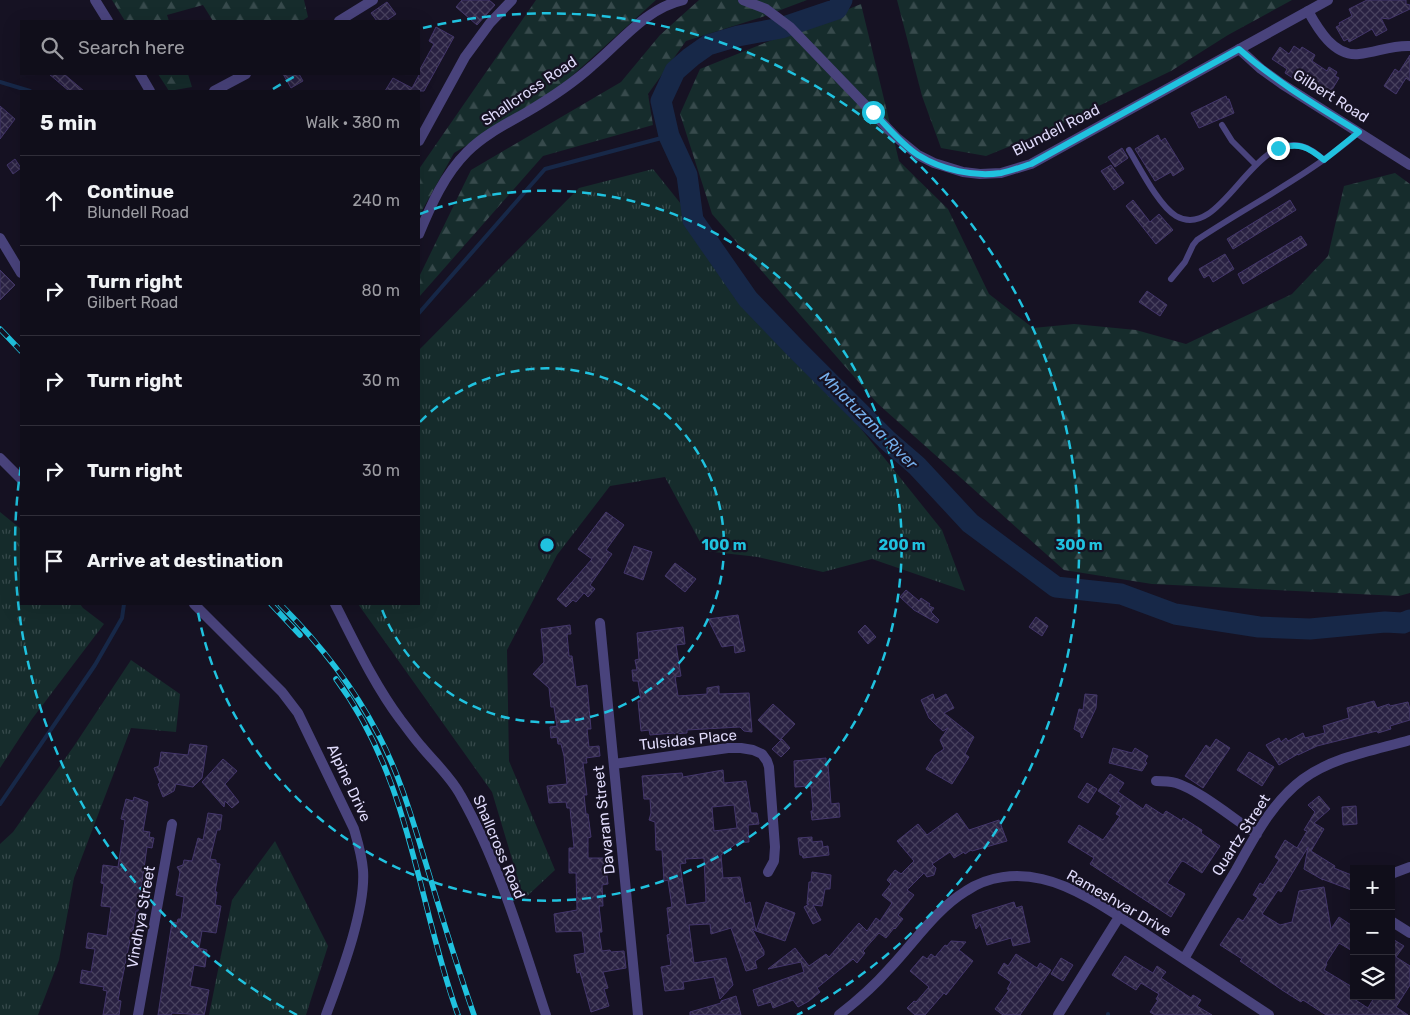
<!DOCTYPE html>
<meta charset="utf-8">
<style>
body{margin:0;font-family:Rubik,sans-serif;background:#1e1c27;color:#f1f3f6}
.controls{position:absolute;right:15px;bottom:15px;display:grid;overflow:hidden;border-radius:0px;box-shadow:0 5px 20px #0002}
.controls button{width:45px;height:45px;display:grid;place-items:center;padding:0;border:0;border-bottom:1px solid #302e39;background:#100e1a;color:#f1f3f6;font:25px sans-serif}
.stop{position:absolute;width:15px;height:15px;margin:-11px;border:4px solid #20c2df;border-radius:50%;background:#fff}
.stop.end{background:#20c2df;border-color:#fff;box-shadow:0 1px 5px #0008}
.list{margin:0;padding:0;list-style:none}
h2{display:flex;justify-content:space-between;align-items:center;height:65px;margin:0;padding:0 20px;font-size:21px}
h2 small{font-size:16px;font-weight:400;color:#9c9ca2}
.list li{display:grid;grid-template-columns:32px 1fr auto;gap:15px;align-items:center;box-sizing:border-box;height:90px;padding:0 20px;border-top:1px solid #302e39}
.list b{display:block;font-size:19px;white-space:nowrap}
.list p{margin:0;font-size:16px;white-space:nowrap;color:#9c9ca2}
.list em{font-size:16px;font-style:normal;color:#9c9ca2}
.icon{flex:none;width:28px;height:28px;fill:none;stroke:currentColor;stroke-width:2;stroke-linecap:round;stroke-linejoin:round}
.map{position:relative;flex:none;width:1410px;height:1015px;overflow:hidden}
.search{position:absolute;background:#100e1a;box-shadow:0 5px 20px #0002;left:20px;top:20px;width:400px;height:55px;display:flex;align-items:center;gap:12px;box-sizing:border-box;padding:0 18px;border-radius:0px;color:#9c9ca2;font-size:19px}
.panel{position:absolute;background:#100e1a;box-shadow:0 5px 20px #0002;left:20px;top:90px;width:400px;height:515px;border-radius:0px}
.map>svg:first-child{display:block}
.grass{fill:url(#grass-tufts)}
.forest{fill:url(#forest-firs)}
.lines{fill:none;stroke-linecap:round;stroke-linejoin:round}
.stream{stroke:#172848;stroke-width:4}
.river{stroke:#172848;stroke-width:21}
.building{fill:url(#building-cross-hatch);stroke:#43366a;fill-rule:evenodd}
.service{stroke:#49437c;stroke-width:6}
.minor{stroke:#49437c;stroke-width:10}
.tertiary{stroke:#49437c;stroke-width:10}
.rail-casing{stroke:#20c2df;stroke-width:5.5}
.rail{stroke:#161223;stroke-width:4;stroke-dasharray:11;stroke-linecap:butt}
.route{stroke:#20c2df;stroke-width:6}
.ring{fill:none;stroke:#20c2df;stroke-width:2.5;stroke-dasharray:9 6}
.labels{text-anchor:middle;stroke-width:4.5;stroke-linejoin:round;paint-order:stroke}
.street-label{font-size:15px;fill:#dfdafa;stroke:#161223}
.water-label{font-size:16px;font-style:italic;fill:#76afec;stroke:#161223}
.centre{fill:#20c2df;stroke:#161223;stroke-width:2.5}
.ring-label{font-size:15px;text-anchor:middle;font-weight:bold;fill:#20c2df;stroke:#161223;stroke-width:4.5;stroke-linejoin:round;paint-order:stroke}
</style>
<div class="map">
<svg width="1410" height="1015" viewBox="0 0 1410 1015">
<defs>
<pattern id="grass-tufts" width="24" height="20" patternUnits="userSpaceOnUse" patternTransform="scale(1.25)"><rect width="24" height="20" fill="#162c2c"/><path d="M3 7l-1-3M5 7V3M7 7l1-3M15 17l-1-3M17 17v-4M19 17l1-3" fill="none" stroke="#374a4c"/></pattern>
<pattern id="forest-firs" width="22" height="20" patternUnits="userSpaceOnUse" patternTransform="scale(1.25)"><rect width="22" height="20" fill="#162c2c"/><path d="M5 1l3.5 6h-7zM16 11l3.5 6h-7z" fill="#374a4c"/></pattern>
<pattern id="building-cross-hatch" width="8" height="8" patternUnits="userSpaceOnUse" patternTransform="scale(1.25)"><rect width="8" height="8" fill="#292142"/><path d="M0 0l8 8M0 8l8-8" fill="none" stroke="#48415e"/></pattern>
</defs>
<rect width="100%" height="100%" fill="#161223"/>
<path class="grass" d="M653 169 942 530 965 591 872 559 823 572 758 557 705 551 665 477 610 486 557 555 507 650 509 761 555 870 524 899 492 792 358 604H419V350L579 188Z
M0 512 21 529V604H80L83 608 104 624 32 719 0 768Z
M131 660 180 694 176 732 131 728 74 878 59 960 38 1015H0V844L13 832 74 746Z
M275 841 328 946 306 1015H209L232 900Z"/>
<path class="forest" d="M112 0H304L308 17 302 21H213L203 5 167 15 169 21H125Z
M536 0H656L552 94 454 153 419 216V169Z
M699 0H807L762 17 686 41 648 94 653 125 543 156 419 297V277L471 170 621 82 660 35Z
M897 0H1292L1228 35 1171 71 1047 131 986 156 941 148 922 96Z
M861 4 899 161 948 209 989 294 1033 328 1074 324 1136 330 1186 344 1292 294 1328 256 1344 186 1395 173 1410 184V593L1399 596 1152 584 1064 570 877 403 712 214 680 114 700 69Z
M158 74H188L192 87 169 91Z"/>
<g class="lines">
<path class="stream" d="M0 82 30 91
M419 313 545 169 669 136
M0 804 95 665 122 618 124 604
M1108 1014V1015"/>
<path class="river" d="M842 0 837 9 781 28 738 36 708 45 691 57 675 71 661 101 669 136 687 175 693 220 748 299 796 349 887 440 917 466 970 523 1056 587 1121 594 1175 614 1259 627 1310 629 1385 622 1403 623 1410 620"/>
</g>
<path class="building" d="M462 0H489L495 5 477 25 456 7Z
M1367 0H1406V4L1410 5V9L1389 19 1381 18 1387 30 1376 36 1372 29 1349 42 1348 39 1344 41 1336 27 1340 25 1339 23 1352 16 1349 9Z
M387 2 396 14 386 21H377L371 13Z
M436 27 454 37 424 91H385L393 78 412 88 419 75V71L434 44 429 41Z
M1294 46 1300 50 1302 47 1315 55 1312 61 1327 71 1329 67 1337 72 1335 76 1339 78 1330 93 1320 87 1316 93 1285 73 1287 69 1272 59 1280 47 1289 54Z
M1410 55V81L1406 78 1396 94 1384 86 1395 69 1399 72Z
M49 74H64L84 91H69Z
M283 74H299L303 81 291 88Z
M1226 96 1227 99H1229L1234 113 1199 128 1191 113Z
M0 106 15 119 0 139Z
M1158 135 1161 141 1165 138 1184 169 1173 176 1171 172 1155 181 1135 149Z
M1122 148 1128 158 1115 167 1108 157Z
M15 159 21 168 13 174 7 165Z
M1111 165 1124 183 1114 190 1101 171Z
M1133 200 1150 222 1159 214 1173 230 1156 244 1126 206Z
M1290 200 1296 210 1233 249 1227 239Z
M1301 236 1307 245 1243 284 1238 274Z
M1225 254 1234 269 1213 282 1209 275 1204 278 1199 269Z
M0 270 15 285 0 300Z
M1147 291 1167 305 1160 316 1139 302Z
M606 512 624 525 606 550 612 554 590 585 595 589 588 597 584 593 576 602 573 600 566 607 557 599 592 559 578 549Z
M634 546 652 552 643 580 624 573Z
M675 563 696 579 685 592 665 576Z
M906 590 919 601 921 598 930 604 929 606 934 608 931 612 939 620 937 623 914 610 900 597Z
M738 615 745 651 735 653 734 645 722 647 708 619Z
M1036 617 1048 626 1042 636 1029 627Z
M570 625 571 634H567L569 656H572L576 687 587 685 591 729H587L589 747 599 746 600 756 586 758 587 763H583L587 795H584L586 814H588L591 837 588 838V858H605L608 884 602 885 603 906H599L602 932H599L602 951 610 950 611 952 624 951 626 968 603 972 608 988 604 989 609 1006 591 1012 580 972 577 973 574 955 585 953 582 931 556 932 554 914 577 910 576 873H569V848H574L570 808H567L566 802 549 803 547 786 567 784 564 756 561 744H558L557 737 551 738 550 727 557 726 554 707H551L549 688 533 674 544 662 541 629Z
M865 625 876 637 868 644 858 632Z
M683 627 685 644 676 645 681 676 675 677 678 696 707 694V688L719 686V694L749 693 752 732 744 731 740 727 687 730V733L674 734V733L650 735 649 730 641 731 638 701 641 700 638 681H633L632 670H637L635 660 639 659 637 633Z
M933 694 935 700 946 694 954 708 944 713 974 737 965 754 969 757 952 784 926 769 935 755 944 749 940 740 948 728 943 731 935 724 929 718 921 700Z
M1085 694 1097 695 1096 708 1082 738 1081 737V733L1074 729 1079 709 1083 710Z
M1374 701 1377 708 1389 704 1390 706 1408 702 1410 710V720L1390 726 1391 729 1378 733 1377 731 1317 746 1298 755V754L1279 765 1266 745 1279 738 1281 742 1286 738 1288 741 1303 733 1305 738 1325 733 1323 726 1349 718 1347 708Z
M773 704 795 724 780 740 758 720Z
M782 739 790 748 781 757 772 749Z
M1216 739 1230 748 1203 788 1185 776 1206 745 1210 748Z
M190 744 207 746 202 778 193 787 176 784 174 791 163 797 158 784 160 783 154 768 159 766 161 752 188 755Z
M1113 748 1132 753 1135 748 1148 756 1145 761 1147 763 1142 771 1109 763Z
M1249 752 1274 767 1262 786 1237 770Z
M826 758V764H828L831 804 839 803 840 817 812 820 811 811H813L811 786 795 787 794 761Z
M223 759 237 771 225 784 239 802 232 808 225 801 224 807 202 782Z
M723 770 724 783 746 781 751 813H757L759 824 748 825 749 842 737 843 721 855 723 878 740 877 745 904 750 902 756 931 752 929 764 951V955L755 961 757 968 746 971 731 928 711 934 710 924 689 925 694 963 726 958 733 985 720 999 714 977 683 982 684 989 665 991 661 967 671 965 667 935 670 934 667 908 672 907 668 880 664 881 662 850H656L655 822 649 820 651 813 650 799H644L642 776 682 773 683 777ZM734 805 737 828 714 831 712 807ZM704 858 706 902 686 905 680 864 686 863 685 859Z
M1110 774 1124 783 1118 792 1143 809 1146 804 1163 815 1166 811 1182 821 1183 818 1202 830 1201 833 1220 846 1202 873 1183 861 1181 862 1167 883 1185 894 1171 917 1090 864 1094 858 1068 842 1079 825 1103 840 1120 816 1116 814 1121 806 1098 791Z
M1087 783 1097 789 1088 803 1078 797Z
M1319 796 1330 809 1314 823 1324 829 1311 851 1335 866 1334 868 1354 876V891L1322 879 1323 880 1304 869 1308 847 1281 892 1278 890 1262 914 1280 925 1292 922 1299 891 1324 887 1331 929 1339 917 1354 927V952L1339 943 1326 963 1327 964 1324 970 1354 988V999L1368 1008 1375 996H1391V938L1404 946 1396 957 1410 966V985L1396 1007 1408 1015H1326L1303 1000 1301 1002 1282 990 1240 961 1242 959 1220 945 1238 918 1243 921 1258 898 1253 895 1260 883 1263 885 1279 860 1275 857 1285 840 1297 848 1307 831 1304 830 1315 812 1308 805Z
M134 797 148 802 143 831 150 832 149 837 154 838 152 848 147 847 138 911H136L133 930H132L118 1000 121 1001 119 1015H103L107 991 103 990 104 987 80 983 82 970 91 972 95 949 86 948 88 933 107 936 111 907 101 906 104 884 101 883 103 865 118 867 125 820 121 819 126 799 133 801Z
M1356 806 1357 824 1343 825 1342 807Z
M208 813 222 815 220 830H217L210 859 216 860V863L220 864 215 892H217L215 905 221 906 216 933 202 931 199 948 207 950 205 967 194 965 190 986 209 990 205 1011 204 1015 172 1013 171 1015H158L172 922 177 923 178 919H181L184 897 176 895 180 872 177 867 183 865 184 860 192 861 198 838 203 840Z
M957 813 969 830 999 820 1007 841 972 851 971 850 965 854 964 852 954 858 950 852 932 864 936 868 934 875 927 877 924 873 907 890 914 895 898 915 903 919 895 929 894 928 886 938 879 933 863 951 865 953 857 963 853 959 817 988 820 992 809 1001 798 1007 793 1000 773 1008 771 1002 758 1006 753 990 804 972 801 962 768 969 795 948 809 966 826 954 829 957 859 923 867 931 876 918 880 921 892 903 882 895 891 884 887 880 895 870 901 874 914 861 897 841 918 824 927 835Z
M812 837V842L822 841 823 847 828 846 829 855 803 858 802 855H800L798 838Z
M812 872 831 875 830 889H825L822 906 813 905 821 920 813 924 804 907 809 904H807L809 882H811Z
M766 902 795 913 785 941 756 931Z
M1014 902 1016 908 1022 906 1030 942 1013 946 1011 938 987 945 980 924 976 929 972 915Z
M951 941 966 942 959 950 973 961 946 995 944 993 925 1015H915L907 1008 914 1001 916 1002 929 987 910 971 923 956 927 959 931 954 935 957 945 945 947 946Z
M1016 954 1037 968 1040 963 1051 970 1020 1015H1003L995 1009 1009 990 1007 989 1011 982 998 973 1004 963 1008 966Z
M1125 956 1153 973 1157 966 1166 972 1161 978 1191 998 1193 995 1201 1000 1197 1006 1212 1015H1155L1150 1012 1158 1000 1156 999 1159 994 1141 983 1136 990 1112 975Z
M1061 958 1073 965 1063 981 1051 974Z
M736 996 741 1015H690V1012L721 1003V1001Z"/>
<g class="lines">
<path class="service" d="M1222 125 1232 141 1256 165
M1129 150C1140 168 1159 206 1176 216 1221 242 1251 134 1301 146 1310 148 1317 154 1324 160
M1171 279 1185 262 1193 245 1197 240C1251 204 1310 175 1359 132"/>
<path class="minor" d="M95 0 108 21
M1308 11C1318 29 1334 57 1359 54 1377 52 1392 45 1410 46
M339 21 373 0
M1239 49 1261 69 1282 84 1410 165
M140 74 150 91
M214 91 246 74
M419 141 465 57 490 23 512 0
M0 238 21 273
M0 458 21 479
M194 604 282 692 298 713 354 829C358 843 362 856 363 870 366 910 340 977 326 1015
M600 623 638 1015
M614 764 728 748H741L753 750 762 754 767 761 769 767 775 847 774 861 768 872
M1156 781C1162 781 1169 781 1176 783 1199 790 1235 820 1257 834
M1391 874 1410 867
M1391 921 1410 933
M1184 959C1201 929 1218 900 1236 870 1254 838 1272 802 1303 779 1333 757 1375 750 1410 740
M138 1015 172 824
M839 1015C857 1001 874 986 889 969 914 943 935 910 966 891 988 876 1016 873 1042 879 1078 887 1118 916 1149 936 1189 962 1229 989 1269 1015
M1058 1015 1119 917"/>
<path class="tertiary" d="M743 0 766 9 790 27 896 137 918 155 934 163 963 172 980 174 1001 173 1031 164 1328 0
M419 234C431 205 444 175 467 152 484 135 506 124 527 112 549 99 572 84 592 66 620 43 646 8 683 0
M335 604C355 643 374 684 400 719 407 728 414 738 421 746 435 763 451 777 461 796 499 863 522 942 546 1015"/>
<defs>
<path id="rail" d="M0 329 21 351
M271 604 300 635
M280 604C319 643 353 686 378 734 402 779 415 829 430 877 444 924 458 969 474 1015
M336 679C411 780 417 901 458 1015"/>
</defs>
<use href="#rail" class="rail-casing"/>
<use href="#rail" class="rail"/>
</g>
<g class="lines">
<path class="route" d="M873 112C888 127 901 144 918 155 942 170 974 177 1001 173 1011 171 1021 167 1031 164L1239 49C1276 82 1317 106 1359 132L1324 160C1307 146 1300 143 1278 148"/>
</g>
<g class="ring">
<path d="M420 422A177 177 0 1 1 380 604"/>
<path d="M420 214A355 355 0 1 1 197 607"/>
<path d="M297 1015A532 532 0 0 1 21 466M273 89A532 532 0 0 1 297 75M423 28A532 532 0 0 1 797 1015"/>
</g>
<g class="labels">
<g class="street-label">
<text transform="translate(529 91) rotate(-34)" y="5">Shallcross Road</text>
<text transform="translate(1331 96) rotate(32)" y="5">Gilbert Road</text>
<text transform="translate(1056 130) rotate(-27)" y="5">Blundell Road</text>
<text transform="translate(688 740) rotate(-6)" y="5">Tulsidas Place</text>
<text transform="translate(349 783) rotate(65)" y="5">Alpine Drive</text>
<text transform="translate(604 820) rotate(-96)" y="5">Davaram Street</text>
<text transform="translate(1241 835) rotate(-57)" y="5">Quartz Street</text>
<text transform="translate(499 847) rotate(67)" y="5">Shallcross Road</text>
<text transform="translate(1119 903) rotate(30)" y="5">Rameshvar Drive</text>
<text transform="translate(141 917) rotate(-80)" y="5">Vindhya Street</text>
</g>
<g class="water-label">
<text transform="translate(869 420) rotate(45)" y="6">Mhlatuzana River</text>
</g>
</g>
<circle cx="547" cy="545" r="8" class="centre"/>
<g class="ring-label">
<text x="724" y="550">100 m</text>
<text x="902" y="550">200 m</text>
<text x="1079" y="550">300 m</text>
</g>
</svg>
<div class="controls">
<button>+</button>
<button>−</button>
<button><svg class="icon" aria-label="layers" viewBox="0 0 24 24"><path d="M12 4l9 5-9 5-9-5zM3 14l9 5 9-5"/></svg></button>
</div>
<div class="stop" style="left:873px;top:112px"></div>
<div class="stop end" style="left:1278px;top:148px"></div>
<div class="search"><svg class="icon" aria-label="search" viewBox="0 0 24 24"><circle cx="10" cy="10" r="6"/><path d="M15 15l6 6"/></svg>Search here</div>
<section class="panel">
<h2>5 min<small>Walk · 380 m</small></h2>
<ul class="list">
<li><svg class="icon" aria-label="ahead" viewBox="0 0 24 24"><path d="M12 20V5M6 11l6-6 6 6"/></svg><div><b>Continue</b><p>Blundell Road</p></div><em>240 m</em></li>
<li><svg class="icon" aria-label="right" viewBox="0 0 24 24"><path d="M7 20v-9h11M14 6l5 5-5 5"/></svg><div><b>Turn right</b><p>Gilbert Road</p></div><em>80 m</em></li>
<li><svg class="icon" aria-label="right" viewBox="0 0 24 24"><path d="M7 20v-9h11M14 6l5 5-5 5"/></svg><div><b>Turn right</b></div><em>30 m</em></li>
<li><svg class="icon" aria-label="right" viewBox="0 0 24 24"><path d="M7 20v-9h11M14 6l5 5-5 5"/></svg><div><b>Turn right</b></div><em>30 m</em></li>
<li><svg class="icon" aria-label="arrive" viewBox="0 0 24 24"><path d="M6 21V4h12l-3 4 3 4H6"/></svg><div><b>Arrive at destination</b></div></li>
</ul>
</section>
</div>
